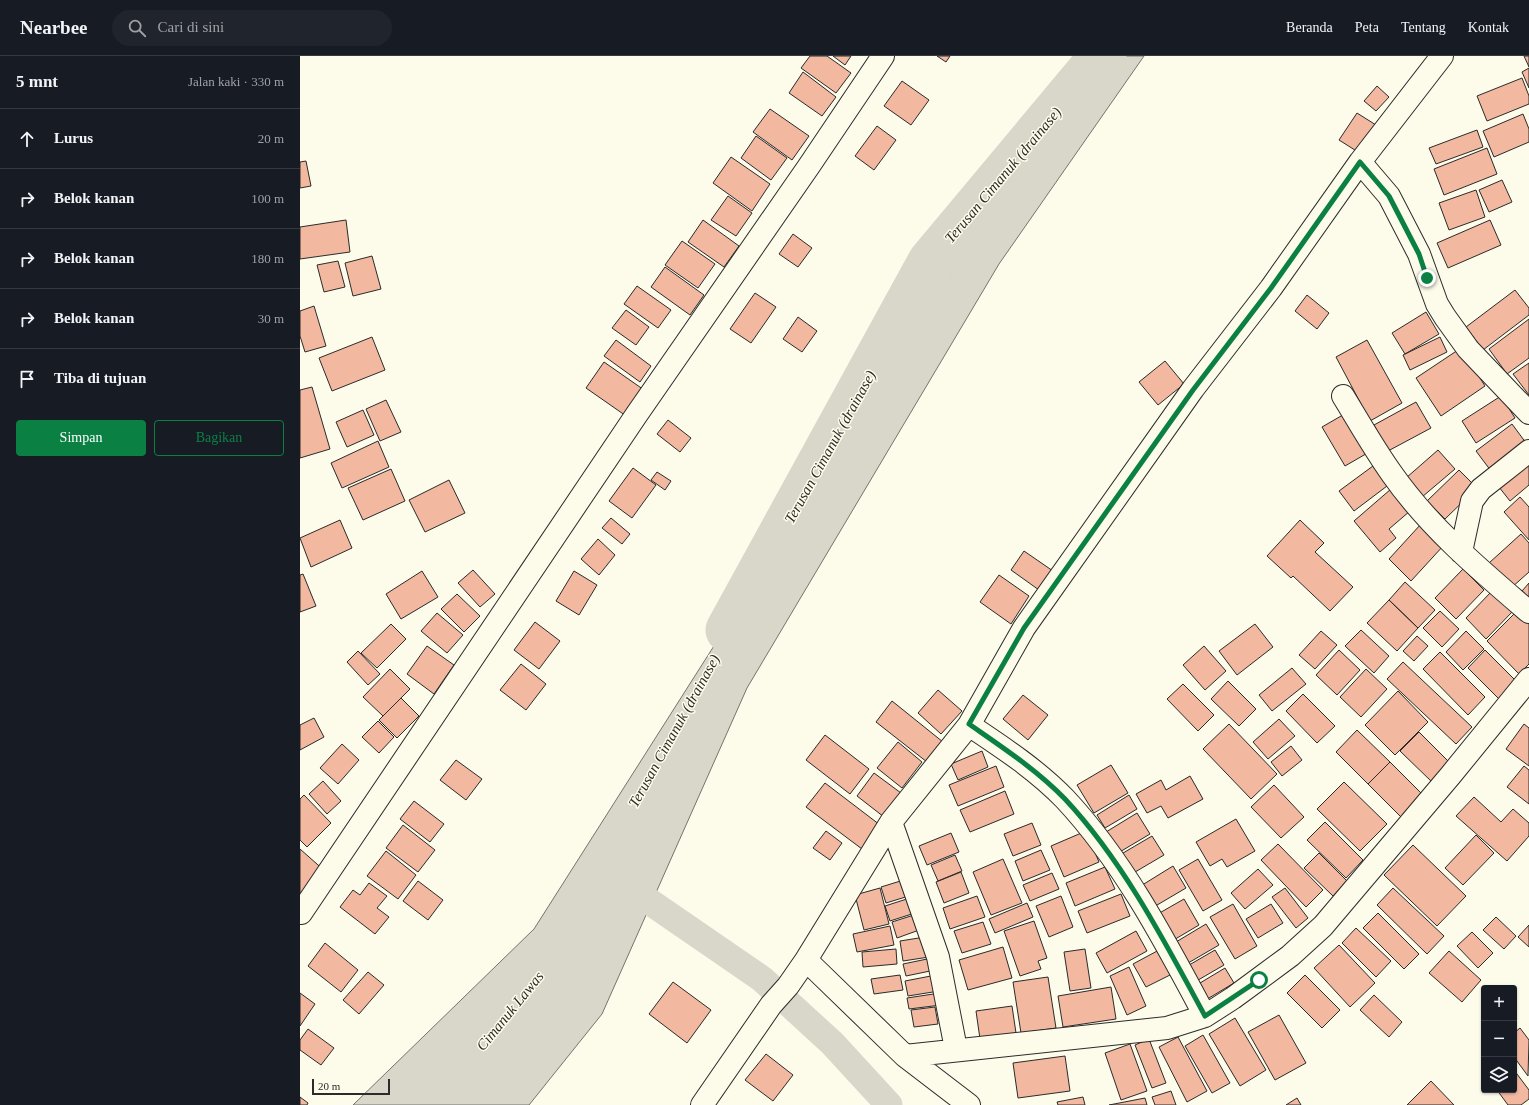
<!DOCTYPE html>
<html lang="id">
<meta charset="utf-8">
<style>
body{margin:0;font-family:Georgia,serif;background:#20242c;color:#f1f3f6}
.controls{position:absolute;right:12px;bottom:12px;display:grid;overflow:hidden;border-radius:4px;box-shadow:0 1px 3px #0004}
.controls button{width:36px;height:36px;display:grid;place-items:center;padding:0;border:0;border-bottom:1px solid #363941;background:#171b24;color:#f1f3f6;font:20px sans-serif}
.scale{position:absolute;left:12px;bottom:10px;width:78px;box-sizing:border-box;padding-left:4px;border:2px solid #2b2b2b;border-top:0;font-size:11px;line-height:14px;white-space:nowrap;color:#2b2b2b;-webkit-text-stroke:3px #fdfbea;paint-order:stroke}
.stop{position:absolute;width:12px;height:12px;margin:-9px;border:3px solid #0b8043;border-radius:50%;background:#fff}
.stop.end{background:#0b8043;border-color:#fff;box-shadow:0 1px 4px #0008}
.list{margin:0;padding:0;list-style:none}
h2{display:flex;justify-content:space-between;align-items:center;height:52px;margin:0;padding:0 16px;font-size:17px}
h2 small{font-size:13px;font-weight:400;color:#9ea1a6}
.list li{display:grid;grid-template-columns:26px 1fr auto;gap:12px;align-items:center;box-sizing:border-box;height:60px;padding:0 16px;border-top:1px solid #363941}
.list b{display:block;font-size:15px;white-space:nowrap}
.list em{font-size:13px;font-style:normal;color:#9ea1a6}
.actions{display:flex;gap:8px;padding:12px 16px}
.actions a{flex:1;padding:9px 0;border:1px solid #0b8043;border-radius:4px;text-align:center;font-size:14px;color:#0b8043}
.actions .main{background:#0b8043;color:#fff}
.icon{flex:none;width:22px;height:22px;fill:none;stroke:currentColor;stroke-width:2;stroke-linecap:round;stroke-linejoin:round}
.map{position:relative;flex:none;width:1229px;height:1049px;overflow:hidden}
header{display:flex;align-items:center;gap:24px;box-sizing:border-box;height:56px;padding:0 20px;background:#171b24;border-bottom:1px solid #363941}
header strong{font-size:19px}
nav{display:flex;gap:22px;margin-inline-start:auto;font-size:14px}
.search{width:280px;height:36px;background:#20242c;display:flex;align-items:center;gap:10px;box-sizing:border-box;padding:0 14px;border-radius:22px;color:#9ea1a6;font-size:15px}
main{display:flex}
aside{flex:1;background:#171b24}
.map>svg:first-child{display:block}
.water{fill:#d8d7c9;stroke:#74746e}
.lines{fill:none;stroke-linecap:round;stroke-linejoin:round}
.canal{stroke:#d8d7c9;stroke-width:27}
.river{stroke:#d8d7c9;stroke-width:47}
.building{fill:#f2b8a0;stroke:#2b2b2b}
.minor-casing{stroke:#2b2b2b;stroke-width:24}
.minor{stroke:#fdfbea;stroke-width:22}
.route{stroke:#0b8043;stroke-width:5}
.labels{text-anchor:middle;stroke-width:3;stroke-linejoin:round;paint-order:stroke}
.water-label{font-size:15px;font-style:italic;fill:#2b2b2b;stroke:#fdfbea}
</style>
<header>
<strong>Nearbee</strong>
<div class="search"><svg class="icon" aria-label="search" viewBox="0 0 24 24"><circle cx="10" cy="10" r="6"/><path d="M15 15l6 6"/></svg>Cari di sini</div>
<nav><a>Beranda</a><a>Peta</a><a>Tentang</a><a>Kontak</a></nav>
</header>
<main>
<aside>
<h2>5 mnt<small>Jalan kaki · 330 m</small></h2>
<ul class="list">
<li><svg class="icon" aria-label="ahead" viewBox="0 0 24 24"><path d="M12 20V5M6 11l6-6 6 6"/></svg><div><b>Lurus</b></div><em>20 m</em></li>
<li><svg class="icon" aria-label="right" viewBox="0 0 24 24"><path d="M7 20v-9h11M14 6l5 5-5 5"/></svg><div><b>Belok kanan</b></div><em>100 m</em></li>
<li><svg class="icon" aria-label="right" viewBox="0 0 24 24"><path d="M7 20v-9h11M14 6l5 5-5 5"/></svg><div><b>Belok kanan</b></div><em>180 m</em></li>
<li><svg class="icon" aria-label="right" viewBox="0 0 24 24"><path d="M7 20v-9h11M14 6l5 5-5 5"/></svg><div><b>Belok kanan</b></div><em>30 m</em></li>
<li><svg class="icon" aria-label="arrive" viewBox="0 0 24 24"><path d="M6 21V4h12l-3 4 3 4H6"/></svg><div><b>Tiba di tujuan</b></div></li>
</ul>
<div class="actions"><a class="main">Simpan</a><a>Bagikan</a></div>
</aside>
<div class="map">
<svg width="1229" height="1049" viewBox="0 0 1229 1049">
<rect width="100%" height="100%" fill="#fdfbea"/>
<path class="water" d="M789 0H844L699 208 447 632 302 958 229 1049H53L234 873Z"/>
<g class="lines">
<path class="canal" d="M321 826 462 923 532 987 589 1049"/>
<path class="river" d="M429 574 631 206 803 0"/>
</g>
<path class="building" d="M510 0H527L551 17 536 37 501 12Z
M533 0H551L545 9Z
M637 0H650L646 6Z
M1224 0H1229V11Z
M1229 12V32L1222 16Z
M503 16 536 41 522 60 489 37Z
M1222 22 1229 40V48L1187 65 1177 40Z
M602 25 629 44 611 69 584 50Z
M1077 30 1089 41 1076 55 1064 45Z
M470 53 509 80 492 104 453 76Z
M1057 57 1076 69 1058 96 1039 84Z
M1223 58 1229 73V86L1194 101 1183 75Z
M577 70 596 84 574 114 555 100Z
M1177 74 1183 91 1136 108 1129 92Z
M456 80 487 102 471 124 441 102Z
M1187 92 1197 118 1144 139 1134 113Z
M431 101 470 128 452 155 413 127Z
M6 105 11 130 0 132V106Z
M1202 124 1212 146 1189 156 1179 134Z
M1176 134 1185 161 1149 174 1139 147Z
M428 140 452 157 436 180 411 164Z
M46 164 50 196 0 203V171Z
M403 164 439 190 424 211 388 186Z
M1190 164 1201 189 1148 212 1137 187Z
M493 178 512 192 498 211 479 198Z
M382 185 415 208 398 232 365 209Z
M72 200 81 233 53 240 45 207Z
M38 205 45 231 24 236 17 209Z
M365 211 404 239 390 259 351 231Z
M337 230 371 254 358 272 324 248Z
M1215 234 1229 252V259L1183 294 1166 271Z
M455 237 476 251 451 287 430 273Z
M1007 239 1029 257 1017 273 995 255Z
M14 250 26 290 5 296 0 280V255Z
M326 254 349 271 336 289 312 272Z
M1126 256 1139 278 1105 298 1092 277Z
M498 261 517 275 502 296 483 283Z
M1229 263V302L1207 318 1189 293Z
M72 281 85 314 32 335 19 302Z
M1140 281 1147 296 1110 314 1103 299Z
M316 284 351 310 340 326 304 300Z
M1067 284 1102 347 1070 365 1036 301Z
M1161 292 1185 330 1141 360 1116 322Z
M865 305 884 328 858 349 839 326Z
M304 306 347 336 329 362 286 332Z
M1229 307V339L1213 318Z
M12 331 30 393 0 402V334Z
M1201 340 1215 362 1176 387 1162 365Z
M86 344 101 376 80 385 66 353Z
M1116 346 1131 372 1088 395 1074 369Z
M63 354 74 379 47 391 36 366Z
M1048 356 1071 395 1045 410 1022 371Z
M368 364 391 382 380 396 357 378Z
M1212 368 1229 391 1194 419 1176 395Z
M78 385 89 411 42 432 31 407Z
M1138 394 1155 413 1122 441 1106 422Z
M1229 398V429L1210 445 1195 426Z
M1077 407 1091 427 1054 455 1039 435Z
M333 412 356 429 332 462 309 445Z
M91 413 105 445 63 464 48 432Z
M1159 414 1177 432 1145 463 1127 445Z
M357 416 371 425 365 434 351 424Z
M149 424 165 457 125 476 109 444Z
M1091 433 1110 455 1089 473 1096 482 1080 496 1054 465Z
M1220 441 1229 451V484L1204 456Z
M311 462 330 478 322 488 302 472Z
M40 464 52 492 11 511 0 482Z
M1000 464 1024 487 1015 496 1053 531 1030 555 993 520 991 522 967 500Z
M1121 468 1144 489 1111 525 1089 503Z
M1221 478 1229 487V516L1211 532 1189 507Z
M298 483 315 499 299 519 281 503Z
M724 495 753 515 739 534 711 514Z
M1163 513 1184 534 1156 563 1135 542Z
M173 514 195 538 180 551 158 527Z
M122 515 138 541 101 563 86 538Z
M274 515 297 529 279 559 256 545Z
M3 518 16 550 0 556V519Z
M699 519 729 540 711 568 680 546Z
M1105 526 1135 554 1118 572 1089 544Z
M1229 527V542L1222 535Z
M1192 535 1213 555 1186 583 1166 562Z
M157 538 180 560 164 576 141 553Z
M1089 544 1118 572 1097 595 1067 567Z
M1140 555 1159 573 1142 591 1123 572Z
M1217 555 1229 567V608L1219 618 1187 585Z
M137 557 163 579 147 597 121 575Z
M235 566 260 585 239 613 214 594Z
M91 568 106 583 77 612 61 597Z
M955 568 973 591 937 619 919 595Z
M1061 574 1089 600 1074 617 1045 590Z
M1021 575 1037 589 1015 613 999 599Z
M1166 575 1184 593 1163 614 1146 596Z
M1117 580 1128 590 1114 605 1103 595Z
M127 590 154 609 134 638 107 618Z
M904 590 926 615 905 634 883 609Z
M1039 594 1060 614 1037 639 1016 619Z
M1185 594 1217 626 1200 644 1168 612Z
M58 595 80 618 68 629 47 606Z
M1140 596 1185 641 1168 659 1123 613Z
M1103 606 1172 671 1156 688 1087 623Z
M221 608 246 628 226 654 200 634Z
M992 612 1006 628 972 655 959 639Z
M90 613 110 633 83 660 63 641Z
M1066 613 1087 633 1061 661 1040 641Z
M928 625 956 653 939 670 911 643Z
M883 628 914 659 898 675 867 643Z
M638 634 662 655 641 678 618 657Z
M1098 635 1128 666 1095 699 1065 669Z
M1003 638 1035 670 1017 687 986 655Z
M723 639 748 659 728 684 703 663Z
M101 642 119 660 97 682 79 664Z
M592 645 643 686 627 706 576 666Z
M14 662 24 681 0 694V669Z
M979 663 995 680 968 703 953 686Z
M78 665 94 681 79 697 62 681Z
M929 668 977 718 951 743 903 693Z
M1224 668 1229 672V710L1206 693Z
M1057 674 1090 706 1068 728 1036 696Z
M1119 676 1151 708 1132 726 1100 695Z
M525 679 569 713 550 738 506 704Z
M598 686 622 706 602 732 577 712Z
M42 688 59 704 38 728 20 712Z
M991 690 1002 704 982 720 971 706Z
M682 695 688 711 658 724 651 708Z
M156 704 182 723 166 744 140 724Z
M1090 706 1129 745 1107 767 1068 728Z
M811 709 828 737 794 757 777 729Z
M696 710 704 731 658 750 649 729Z
M1224 710 1229 714V748L1207 731Z
M574 717 601 737 584 761 557 740Z
M890 720 903 743 868 762 861 750 847 757 836 738 861 724 866 734Z
M23 725 41 745 27 758 9 738Z
M1044 726 1087 768 1060 795 1017 753Z
M525 727 584 772 566 796 506 751Z
M974 729 1004 761 981 782 951 751Z
M705 735 714 758 670 776 660 754Z
M4 739 31 767 7 791 0 784V743Z
M829 739 837 753 805 772 797 759Z
M1174 741 1201 766 1213 753 1229 767V780L1207 805 1156 760Z
M114 745 144 768 130 786 100 763Z
M837 757 850 778 818 797 806 776Z
M936 763 955 795 927 811 922 803 910 810 896 786Z
M1025 766 1063 804 1046 822 1007 784Z
M732 767 741 789 713 800 704 778Z
M103 769 135 794 118 816 86 792Z
M526 775 542 787 530 804 513 792Z
M786 775 799 806 764 821 751 790Z
M651 777 659 796 627 809 619 790Z
M1176 779 1194 797 1163 829 1145 812Z
M852 780 864 799 830 819 818 800Z
M978 788 1023 834 1006 851 961 804Z
M1113 789 1166 840 1137 870 1084 819Z
M0 793 26 816 0 846Z
M741 794 750 814 723 825 715 805Z
M86 795 116 819 98 843 67 820Z
M1019 797 1047 825 1033 840 1004 812Z
M655 799 662 815 638 825 631 809Z
M703 803 722 847 691 859 673 816Z
M898 803 922 844 903 855 879 814Z
M873 810 886 832 852 852 839 831Z
M805 811 815 833 775 850 766 827Z
M958 813 973 829 945 853 931 837Z
M661 816 669 837 644 847 636 826Z
M752 817 759 833 730 845 723 829Z
M607 823 612 839 586 847 581 831Z
M118 825 143 844 128 864 103 845Z
M69 827 87 840 77 852 89 861 75 878 40 851 53 834 60 839Z
M580 832 589 868 564 874 555 839Z
M985 832 1008 862 996 872 972 841Z
M1093 832 1144 880 1127 898 1077 849Z
M821 838 830 860 787 877 778 855Z
M677 840 685 861 650 873 643 852Z
M761 840 773 871 749 881 736 850Z
M613 841 618 856 590 865 585 850Z
M884 843 899 869 872 885 856 859Z
M727 847 733 861 695 877 689 863Z
M933 848 957 890 935 903 910 861Z
M971 848 983 867 958 882 946 863Z
M1078 857 1119 898 1104 913 1063 872Z
M617 858 622 873 597 882 592 866Z
M1196 861 1216 880 1204 893 1183 874Z
M734 865 747 902 738 905 741 913 720 920 704 875Z
M683 866 691 888 662 897 654 875Z
M906 868 919 889 883 910 871 889Z
M1229 869V891L1218 881Z
M590 870 594 889 557 896 553 878Z
M1056 872 1091 905 1076 921 1042 887Z
M836 875 847 895 807 917 796 897Z
M1172 876 1193 897 1178 912 1157 890Z
M625 881 629 901 603 905 600 885Z
M25 887 58 914 41 936 8 910Z
M1039 889 1075 927 1050 951 1014 912Z
M703 891 712 922 668 934 659 904Z
M596 893 597 908 563 911 562 896Z
M785 893 791 932 770 935 764 896Z
M859 894 872 918 846 931 833 908Z
M915 894 924 909 893 927 884 912Z
M1149 895 1181 924 1162 946 1129 917Z
M632 902 635 914 606 920 603 908Z
M829 911 846 950 827 959 810 920Z
M925 912 934 927 904 945 895 930Z
M68 916 84 929 59 958 43 944Z
M600 919 603 934 574 938 571 923Z
M636 919 639 935 608 940 605 925Z
M1005 919 1040 954 1022 972 987 937Z
M748 921 756 972 721 977 713 926Z
M373 926 411 954 387 987 349 958Z
M811 931 816 963 763 971 758 940Z
M0 937 15 948 0 970Z
M640 937 641 949 609 953 607 942Z
M1074 939 1102 966 1089 981 1060 954Z
M712 950 716 977 680 983 676 955Z
M635 951 638 968 614 971 611 954Z
M979 959 1006 1007 975 1024 948 976Z
M935 962 966 1014 940 1030 909 978Z
M1220 972 1229 984 1228 1020 1214 1001V977Z
M8 973 34 992 21 1009 0 994V984Z
M903 979 930 1027 912 1037 885 990Z
M878 981 907 1035 887 1046 859 991Z
M849 983 866 1027 852 1032 835 989Z
M830 988 847 1035 821 1044 805 997Z
M466 998 493 1019 473 1045 445 1024Z
M765 1000 770 1035 718 1042 713 1007Z
M1214 1014 1229 1034V1043L1221 1049H1208L1197 1034H1214Z
M1131 1025 1154 1049H1107Z
M871 1035 876 1049H855L852 1041Z
M0 1041 8 1047 7 1049H0Z
M783 1041 785 1049H758L757 1046Z
M845 1042 847 1049H809Z
M997 1042 1001 1049H986Z"/>
<g class="lines">
<defs>
<path id="minor" d="M1060 106 1089 140 1119 198 1137 248 1145 261 1168 293 1229 357
M1043 340C1059 366 1074 393 1092 418 1129 471 1180 514 1229 556
M1161 496 1172 445 1181 433 1229 395
M669 669C702 691 737 714 765 743 823 805 865 885 905 960
M591 766 638 901 656 993
M1 857 337 358 509 110 583 0
M506 904 591 766 669 669 724 572 893 333 971 232 1060 106 1142 0
M605 1000 867 972 905 960 933 942 990 900 1023 870 1150 720 1229 623
M402 1049 471 949 488 930 506 904 605 1000 669 1049"/>
</defs>
<use href="#minor" class="minor-casing"/>
<use href="#minor" class="minor"/>
</g>
<g class="lines">
<path class="route" d="M959 924 905 960C865 886 823 805 765 743 737 714 702 691 669 668L724 572 893 334 971 232 1060 106 1089 140 1119 198 1127 222"/>
</g>
<g class="labels">
<g class="water-label">
<text transform="translate(703 119) rotate(-50)" y="5">Terusan Cimanuk (drainase)</text>
<text transform="translate(530 391) rotate(-61)" y="5">Terusan Cimanuk (drainase)</text>
<text transform="translate(374 675) rotate(-61)" y="5">Terusan Cimanuk (drainase)</text>
<text transform="translate(210 955) rotate(-51)" y="5">Cimanuk Lawas</text>
</g>
</g>
</svg>
<div class="controls">
<button>+</button>
<button>−</button>
<button><svg class="icon" aria-label="layers" viewBox="0 0 24 24"><path d="M12 4l9 5-9 5-9-5zM3 14l9 5 9-5"/></svg></button>
</div>
<div class="scale">20 m</div>
<div class="stop" style="left:959px;top:924px"></div>
<div class="stop end" style="left:1127px;top:222px"></div>
</div>
</main>
